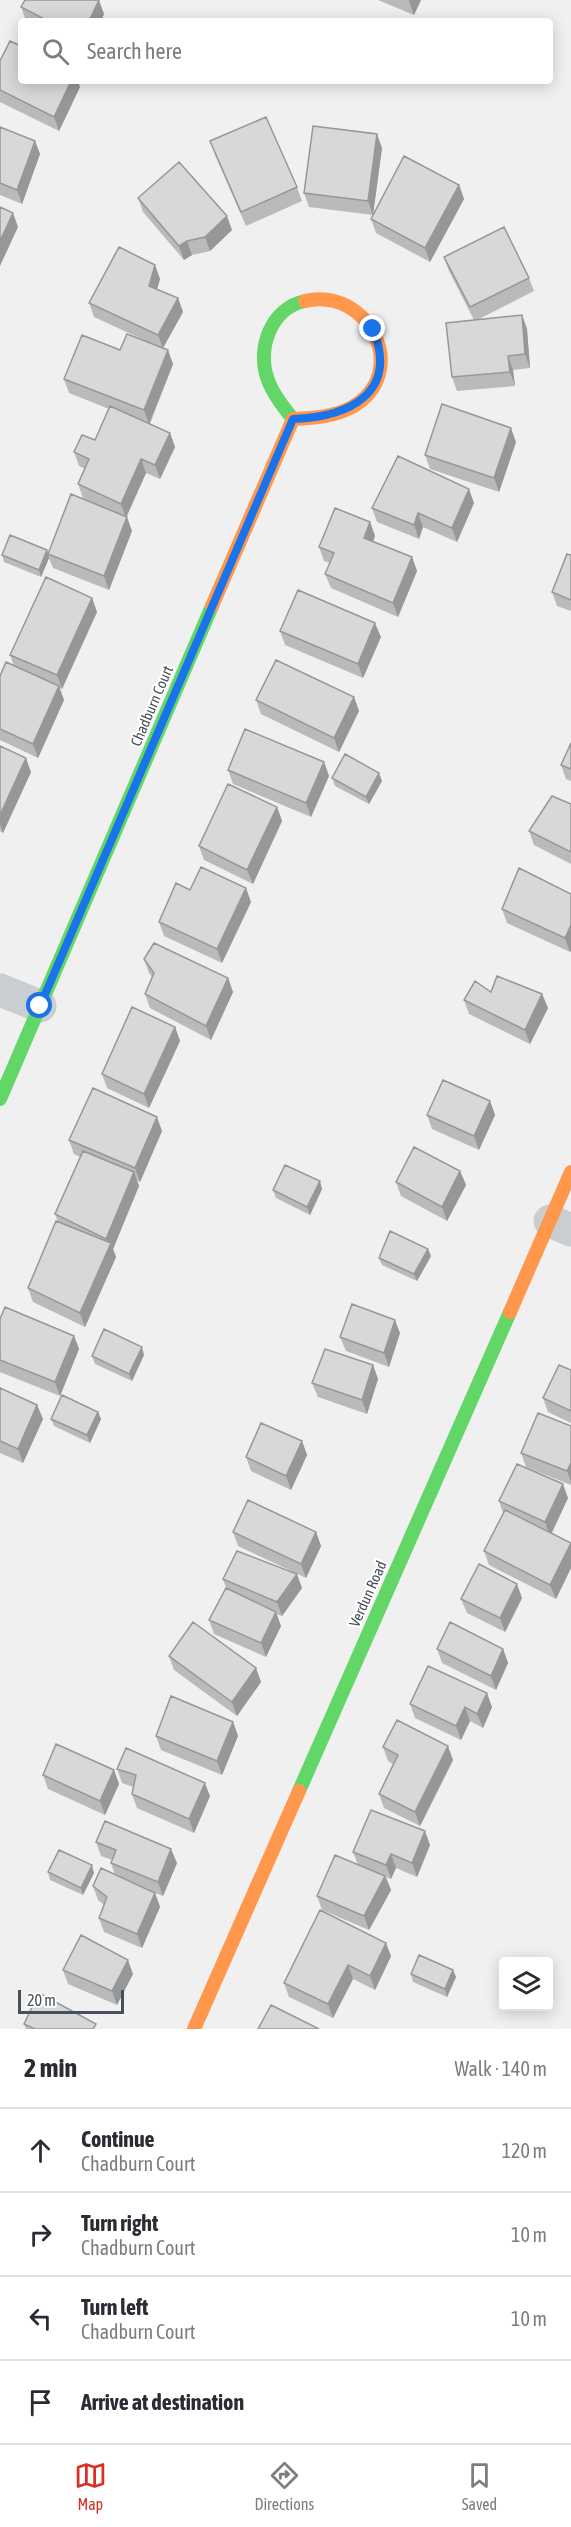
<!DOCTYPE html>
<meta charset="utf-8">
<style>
body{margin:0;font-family:"Asap Condensed",sans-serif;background:#f2f2f3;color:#2b2b33}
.controls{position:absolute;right:18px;bottom:18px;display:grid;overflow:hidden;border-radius:6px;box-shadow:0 3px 15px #0003}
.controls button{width:54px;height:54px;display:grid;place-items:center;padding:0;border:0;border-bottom:2px solid #e1e1e2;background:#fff;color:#2b2b33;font:30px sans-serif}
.scale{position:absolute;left:18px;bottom:15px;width:106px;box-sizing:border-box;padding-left:6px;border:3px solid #48505b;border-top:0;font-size:16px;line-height:21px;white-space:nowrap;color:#48505b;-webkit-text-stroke:4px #fff;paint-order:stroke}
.stop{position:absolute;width:18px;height:18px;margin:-14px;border:4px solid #1a73e8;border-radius:50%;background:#fff}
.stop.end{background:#1a73e8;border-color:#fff;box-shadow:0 2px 6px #0008}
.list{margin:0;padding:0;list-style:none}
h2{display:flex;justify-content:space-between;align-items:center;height:78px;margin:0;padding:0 24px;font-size:26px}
h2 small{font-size:20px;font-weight:400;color:#7c7c81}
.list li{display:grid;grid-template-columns:39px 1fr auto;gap:18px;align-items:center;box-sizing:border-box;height:84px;padding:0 24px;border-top:2px solid #e1e1e2}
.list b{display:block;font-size:22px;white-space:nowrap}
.list p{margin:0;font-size:20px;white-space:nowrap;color:#7c7c81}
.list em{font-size:20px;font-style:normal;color:#7c7c81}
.icon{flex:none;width:33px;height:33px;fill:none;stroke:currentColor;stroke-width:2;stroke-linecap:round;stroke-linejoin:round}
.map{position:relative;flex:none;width:571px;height:2029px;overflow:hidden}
.search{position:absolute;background:#fff;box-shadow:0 3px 15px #0003;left:18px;right:18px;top:18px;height:66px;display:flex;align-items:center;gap:15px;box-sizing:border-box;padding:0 21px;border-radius:6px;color:#7c7c81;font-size:22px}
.sheet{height:414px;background:#fff}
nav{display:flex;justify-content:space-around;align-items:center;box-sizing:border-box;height:84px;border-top:2px solid #e1e1e2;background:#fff;font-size:16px;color:#7c7c81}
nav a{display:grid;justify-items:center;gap:3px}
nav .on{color:#d93025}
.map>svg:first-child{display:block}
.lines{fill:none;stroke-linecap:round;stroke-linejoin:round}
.street{stroke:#cbced1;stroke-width:33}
.fast{stroke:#63d668;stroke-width:14}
.slow{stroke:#ff974d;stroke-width:14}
.wall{fill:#b9babb}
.shaded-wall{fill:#969799}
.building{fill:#d7d8da;stroke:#969799;stroke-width:1.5}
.route{stroke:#1a73e8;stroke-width:8}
.labels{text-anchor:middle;stroke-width:4.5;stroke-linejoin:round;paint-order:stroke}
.street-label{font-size:15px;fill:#48505b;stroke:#fff}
</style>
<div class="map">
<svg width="571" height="2029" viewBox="0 0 571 2029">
<rect width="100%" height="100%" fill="#f0f0f0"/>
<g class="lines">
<path class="street" d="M0 990 40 1006
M550 1221 571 1230"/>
<path class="fast" d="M293 419C283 407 273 394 268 380 256 349 271 308 305 301
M0 1099 212 606
M299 1791 510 1312"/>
<path class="slow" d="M212 606 293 419C313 418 334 417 352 407 412 373 369 286 305 301
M510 1312 571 1172
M194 2029 299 1791"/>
</g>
<path class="wall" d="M378 0H421L414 15Z
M21 7 104 14 101 21H26Z
M0 61 80 87 59 131 0 102Z
M0 127 35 141 40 154 22 204 0 195Z
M210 141 297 187 302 201 246 226 215 155Z
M382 148 373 214 459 185 464 199 430 262 376 233 371 219 373 215 309 207 304 193Z
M138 198 232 230 210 251 192 255 184 260 143 212Z
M444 257 529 278 534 291 477 320 522 315 527 329 530 368 513 370 515 386 457 391 452 377 474 320 449 271Z
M155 265 160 279 157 290 178 298 183 312 163 348 173 364 150 424 170 433 175 447 160 479 146 473 126 517 132 531 109 590 53 568 49 558 41 577 4 562 2 555 47 550 48 553 108 510 83 498 78 484 85 469 79 466 74 452 95 440 109 409 69 393 64 379 120 350 157 346 94 317 89 303Z
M516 442 499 492 430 469 425 455Z
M474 503 457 542 423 527 419 539 377 522 372 508Z
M370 522 375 536 373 541 412 557 417 571 398 617 331 588 325 574 330 563 324 561 319 547Z
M571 555V611L557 606 552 592Z
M92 598 97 612 62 689 59 688 64 700 38 758 0 740V676L14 666 10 655Z
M280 631 381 637 363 678 285 645Z
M354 697 359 711 339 752 261 714 256 700Z
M571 743V781L566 779 561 765Z
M0 746 31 772 3 833 0 831Z
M324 762 329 776 311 817 233 784 228 770Z
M332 778 382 781 369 804 335 786Z
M571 804V864L534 845 529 831Z
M277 807 282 821 253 884 204 860 199 846Z
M190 890 251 902 222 963 164 936 159 922Z
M571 894 570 952 507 923 502 909Z
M144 959 228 978 233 992 211 1040 150 1008 145 994 152 977 149 973Z
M542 994 548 1008 530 1044 469 1014 464 1000Z
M175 1027 180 1041 149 1108 107 1088 102 1074Z
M490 1101 495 1115 479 1150 432 1129 427 1115Z
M162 1131 140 1182 137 1180 139 1186 113 1249 116 1257 85 1327 33 1302 28 1288 58 1222 55 1214 80 1157 74 1154 69 1140Z
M460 1171 466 1185 447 1221 401 1196 396 1182Z
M322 1189 310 1215 276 1198 273 1190Z
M431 1256 417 1281 382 1265 379 1258Z
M0 1319 74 1336 79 1349 60 1396 0 1372Z
M400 1333 389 1367 346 1351 340 1337Z
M144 1355 132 1381 95 1364 92 1356Z
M373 1365 378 1379 367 1414 318 1397 312 1383Z
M571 1370V1423L548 1412 543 1398Z
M0 1388 37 1405 43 1419 23 1463 0 1453Z
M98 1412 101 1419 90 1443 54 1426 51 1419Z
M571 1426V1485L526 1467 521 1453Z
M302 1441 307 1455 291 1490 251 1471 246 1457Z
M568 1498 552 1533 571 1543V1568L556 1599 489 1565 484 1551 503 1513 499 1501Z
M233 1532H316L321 1546 306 1578 238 1546Z
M223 1579 302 1588 282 1616 276 1614 281 1626 266 1657 214 1634 209 1620 226 1588Z
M522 1598 505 1632 467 1613 461 1599Z
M437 1649H503L508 1663 496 1690 442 1663Z
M169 1656 256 1668 261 1682 237 1716 174 1670Z
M410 1704 492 1707 483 1728 470 1721 461 1740 415 1718Z
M233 1722 238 1736 222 1775 161 1750 156 1736Z
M383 1747 453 1760 420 1826 384 1808 379 1794 393 1764 388 1761Z
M117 1769 210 1796 194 1833 137 1808 132 1794 133 1787 122 1783Z
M114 1770 119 1784 105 1815 48 1789 43 1775Z
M96 1842 177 1863 163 1896 145 1889 155 1893 160 1907 142 1948 104 1932 99 1918 104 1905 98 1900 93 1886 115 1875 111 1863 112 1860 101 1856Z
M430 1845 417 1877 396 1868 391 1879 386 1877 391 1890 369 1930 322 1910 317 1896 358 1865 353 1852Z
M48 1872 94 1873 83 1895 50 1880Z
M320 1910 391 1956 375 1990 353 1979 333 2018 289 1997 284 1983Z
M63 1970 133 1974 117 2005 68 1984Z
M453 1970 456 1977 447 1997 413 1982 411 1974Z
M24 2024 98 2029H26Z"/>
<path class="shaded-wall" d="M99 0 104 14 101 21H89Z
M409 0H421L414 15 409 1Z
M71 81H78L80 87 59 131 54 117Z
M377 134 382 148 373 215 368 201Z
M35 141 40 154 22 204 17 190Z
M459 185 464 199 430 262 425 248Z
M13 213 18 227 0 266V241Z
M227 216 232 230 210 251 205 237Z
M187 241 192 255 184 260 179 246Z
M155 265 160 279 154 300 149 286Z
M178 298 183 312 163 348 158 335Z
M522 315 527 329 530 368 525 354Z
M168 350 173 364 149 424 144 410Z
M508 356 513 370 515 386 510 372Z
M511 428 516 442 499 492 494 478Z
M170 433 175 447 160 479 155 465Z
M141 459 146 473 126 518 121 504Z
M469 489 474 503 457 542 452 528Z
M418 513 423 527 419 539 414 525Z
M127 517 132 531 109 590 104 576Z
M370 522 375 536 369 552 364 538Z
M47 550 49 558 41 577 39 570Z
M412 557 417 571 398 617 393 603Z
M92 598 97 612 62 689 57 675Z
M375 623 381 637 363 678 358 664Z
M59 686 64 700 38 758 33 744Z
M354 697 359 711 339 752 334 738Z
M26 758 31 772 3 833 0 824V815Z
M324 762 329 776 311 817 306 803Z
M379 773 382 781 369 804 366 797Z
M277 807 282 821 253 884 247 870Z
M246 888 251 902 222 963 217 949Z
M571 925V951L570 952 565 938Z
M228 978 233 992 211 1040 206 1026Z
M542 994 548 1008 530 1044 525 1030Z
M175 1027 180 1041 149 1108 144 1094Z
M490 1101 495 1115 479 1150 474 1136Z
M157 1117 162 1131 140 1182 135 1168Z
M460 1171 466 1185 447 1221 442 1207Z
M134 1172 139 1186 113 1249 116 1257 85 1327 80 1313 109 1247 106 1239Z
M320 1181 322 1189 310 1215 307 1207Z
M428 1249 431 1256 417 1281 414 1274Z
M395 1320 400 1333 389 1367 384 1353Z
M74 1336 79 1349 60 1396 55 1382Z
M142 1347 144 1355 132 1381 129 1374Z
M373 1365 378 1379 367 1414 362 1400Z
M37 1405 43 1419 23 1463 18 1449Z
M98 1412 101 1419 90 1443 87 1435Z
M302 1441 307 1455 291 1490 286 1476Z
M571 1463V1482L567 1471Z
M563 1484 568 1498 550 1536 545 1522Z
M316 1532 321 1546 306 1578 301 1564Z
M571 1544V1568L556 1599 550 1585Z
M297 1574 302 1588 282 1616 277 1602Z
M517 1584 522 1598 505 1632 500 1618Z
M276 1612 281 1626 266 1657 261 1643Z
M503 1649 508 1663 496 1690 491 1676Z
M256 1668 261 1682 237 1716 232 1702Z
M487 1693 492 1707 483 1728 477 1714Z
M465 1707 470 1721 461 1740 456 1726Z
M233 1722 238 1736 222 1775 217 1761Z
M448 1746 453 1760 420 1826 415 1812Z
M114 1770 119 1784 105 1815 100 1801Z
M205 1783 210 1796 194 1833 189 1819Z
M425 1831 430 1845 417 1877 412 1863Z
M171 1849 177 1863 163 1896 158 1882Z
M391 1854 396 1868 391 1879 386 1865Z
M92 1865 94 1873 83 1895 81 1888Z
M385 1876 391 1890 369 1930 364 1916Z
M155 1893 160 1907 142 1948 137 1934Z
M386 1943 391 1956 375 1990 370 1976Z
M128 1960 133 1974 117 2005 112 1991Z
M348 1965 353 1979 333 2018 328 2004Z
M453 1970 456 1977 447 1997 445 1989Z"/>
<path class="building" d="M25 0H99L89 21H48L21 7Z
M10 41 21 46V81H71L54 117 0 90V61Z
M266 117 297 187 241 212 210 141Z
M313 126 377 134 368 201 304 193Z
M0 127 35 141 17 190 0 183Z
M404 156 459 185 425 248 371 219Z
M179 162 227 216 205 237 187 241 179 246 138 198Z
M0 207 13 213 0 241Z
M504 227 529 278 470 307 444 257Z
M119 247 155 265 149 286 178 298 158 335 89 303Z
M522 315 525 354 508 356 510 372 452 377 446 323Z
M127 334 168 350 144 410 64 379 82 335 120 350Z
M442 404 511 428 494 478 425 455Z
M110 406 170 433 155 465 141 459 121 504 78 484 89 459 74 452 82 435 95 440Z
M398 456 469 489 452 528 418 513 414 525 372 508Z
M71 494 127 517 104 576 48 554Z
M335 508 370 522 364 538 412 557 393 603 325 574 334 553 319 547Z
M10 535 47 550 39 570 2 555Z
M567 554 571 555V600L552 592Z
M46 577 92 598 57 675 10 655Z
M298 590 375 623 358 664 280 631Z
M276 660 354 697 334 738 256 700Z
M6 662 59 686 33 744 0 729V676Z
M245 729 324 762 306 803 228 770Z
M571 743V769L561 765Z
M0 746 26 758 0 815Z
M345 754 379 773 366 797 332 778Z
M228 784 277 807 247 870 199 846Z
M552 796 571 804V852L529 831Z
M201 867 246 888 217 949 159 922 176 883 190 890Z
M519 868 571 894V925L565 938 502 909Z
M154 943 228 978 206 1026 145 994 154 973 144 959Z
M497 976 542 994 525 1030 464 1000 475 981 491 992Z
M132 1007 175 1027 144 1094 102 1074Z
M443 1080 490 1101 474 1136 427 1115Z
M93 1088 157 1117 135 1168 69 1140Z
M414 1147 460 1171 442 1207 396 1182Z
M83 1151 134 1172 106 1239 55 1214Z
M285 1165 320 1181 307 1207 273 1190Z
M56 1221 111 1243 80 1313 28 1288Z
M390 1231 428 1249 414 1274 379 1258Z
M352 1304 395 1320 384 1353 340 1337Z
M5 1307 74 1336 55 1382 0 1360V1319Z
M104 1329 142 1347 129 1374 92 1356Z
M325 1349 373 1365 362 1400 312 1383Z
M559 1365 571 1370V1411L543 1398Z
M0 1388 37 1405 18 1449 0 1441Z
M62 1395 98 1412 87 1435 51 1419Z
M538 1413 571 1426V1463L567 1471 521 1453Z
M261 1423 302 1441 286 1476 246 1457Z
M517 1464 563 1484 545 1522 499 1501Z
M248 1500 316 1532 301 1564 233 1532Z
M505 1510 571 1543 550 1585 484 1551Z
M237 1551 297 1574 277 1602 223 1579Z
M479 1564 517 1584 500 1618 461 1599Z
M226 1588 276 1612 261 1643 209 1620Z
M193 1622 256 1668 232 1702 169 1656Z
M450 1622 503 1649 491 1676 437 1649Z
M428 1666 487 1693 477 1714 465 1707 456 1726 410 1704Z
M171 1696 233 1722 217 1761 156 1736Z
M397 1720 448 1746 415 1812 379 1794 398 1755 383 1747Z
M56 1744 114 1770 100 1801 43 1775Z
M126 1748 205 1783 189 1819 132 1794 136 1775 117 1769Z
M371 1810 425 1831 412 1863 391 1854 386 1865 353 1852Z
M105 1821 171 1849 158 1882 111 1863 116 1850 96 1842Z
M59 1850 92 1865 81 1888 48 1872Z
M335 1855 385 1876 364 1916 317 1896Z
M101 1868 155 1893 137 1934 99 1918 107 1897 93 1886Z
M320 1910 386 1943 370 1976 348 1965 328 2004 284 1983Z
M81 1935 128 1960 112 1991 63 1970Z
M419 1955 453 1970 445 1989 411 1974Z
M39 1993 96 2024 93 2029H35L24 2024Z
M271 2005 319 2029H258Z"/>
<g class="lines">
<path class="route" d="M40 1006 293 419C349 417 399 393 373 329"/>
</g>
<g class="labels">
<g class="street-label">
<text transform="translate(152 706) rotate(-67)" y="5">Chadburn Court</text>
<text transform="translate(368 1594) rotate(-66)" y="5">Verdun Road</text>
</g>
</g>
</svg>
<div class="controls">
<button><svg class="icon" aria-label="layers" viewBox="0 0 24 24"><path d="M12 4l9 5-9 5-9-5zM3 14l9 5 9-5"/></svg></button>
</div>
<div class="scale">20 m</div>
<div class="stop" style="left:40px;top:1006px"></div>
<div class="stop end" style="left:373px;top:329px"></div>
<div class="search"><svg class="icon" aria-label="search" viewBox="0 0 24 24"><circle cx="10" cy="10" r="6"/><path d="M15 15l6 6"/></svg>Search here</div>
</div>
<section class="sheet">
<h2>2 min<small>Walk · 140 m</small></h2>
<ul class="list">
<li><svg class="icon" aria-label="ahead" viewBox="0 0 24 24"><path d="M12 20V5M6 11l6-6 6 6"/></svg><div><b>Continue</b><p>Chadburn Court</p></div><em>120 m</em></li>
<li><svg class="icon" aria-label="right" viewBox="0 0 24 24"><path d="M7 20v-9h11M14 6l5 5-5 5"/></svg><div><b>Turn right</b><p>Chadburn Court</p></div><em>10 m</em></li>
<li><svg class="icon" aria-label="left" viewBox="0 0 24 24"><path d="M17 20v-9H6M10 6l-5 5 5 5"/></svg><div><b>Turn left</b><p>Chadburn Court</p></div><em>10 m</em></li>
<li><svg class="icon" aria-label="arrive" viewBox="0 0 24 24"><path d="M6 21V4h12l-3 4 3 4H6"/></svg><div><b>Arrive at destination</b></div></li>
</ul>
</section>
<nav>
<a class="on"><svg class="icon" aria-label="map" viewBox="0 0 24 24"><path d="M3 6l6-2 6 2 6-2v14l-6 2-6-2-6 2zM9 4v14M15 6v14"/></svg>Map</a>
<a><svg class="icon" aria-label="directions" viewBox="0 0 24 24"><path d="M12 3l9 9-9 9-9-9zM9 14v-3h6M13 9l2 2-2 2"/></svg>Directions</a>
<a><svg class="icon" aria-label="saved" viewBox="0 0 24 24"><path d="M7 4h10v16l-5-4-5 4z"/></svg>Saved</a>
</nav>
